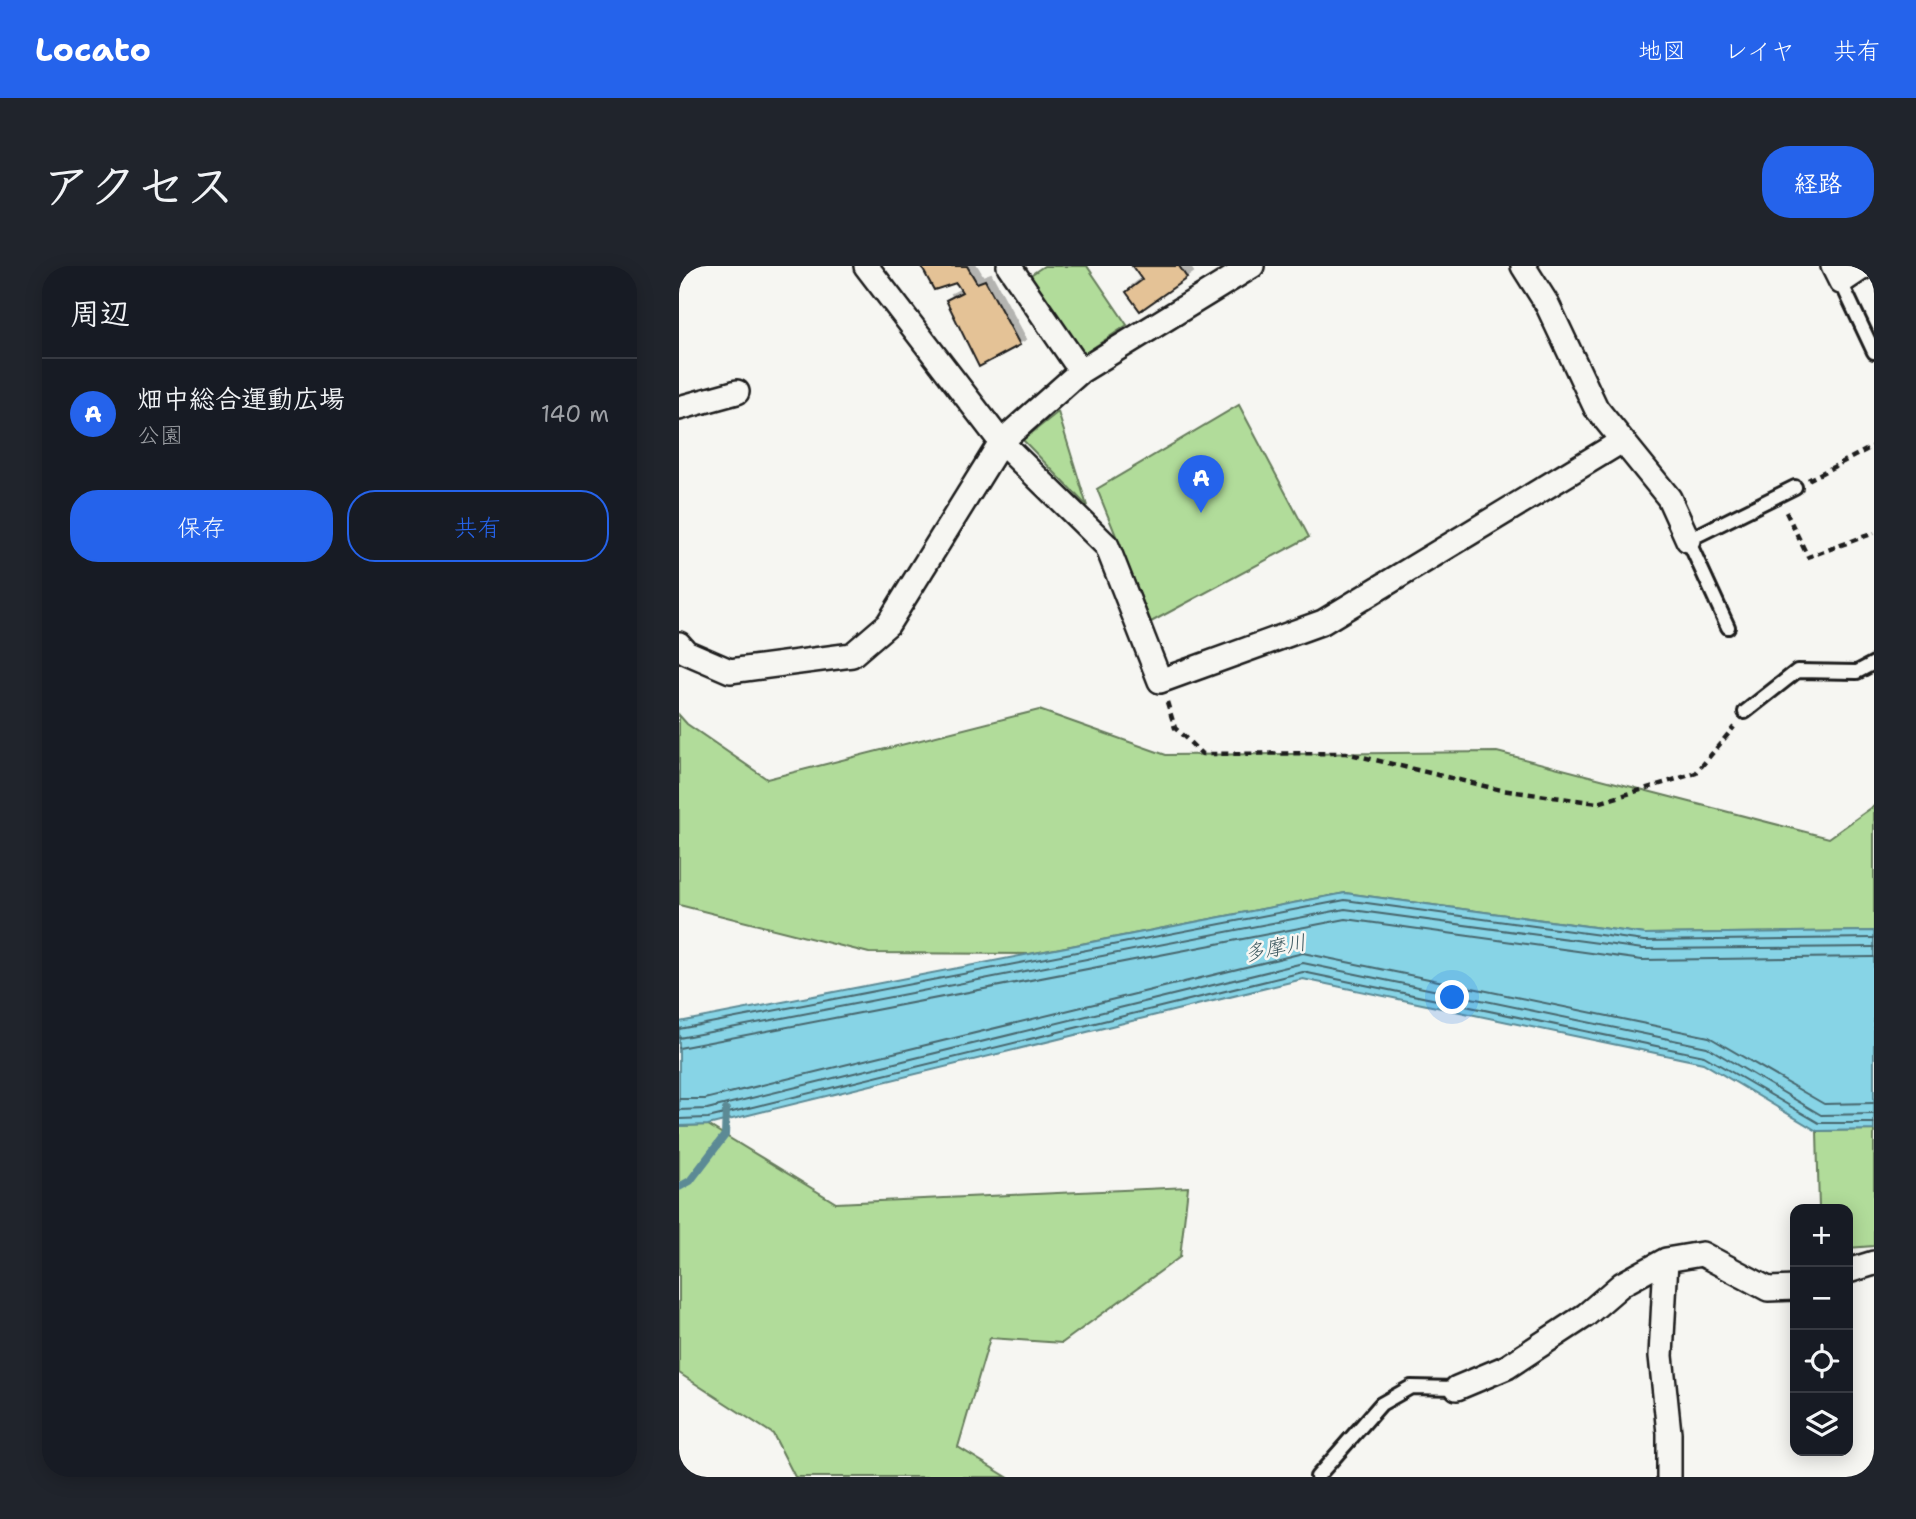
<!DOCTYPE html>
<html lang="ja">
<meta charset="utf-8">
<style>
body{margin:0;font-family:"Shantell Sans","Klee One",sans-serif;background:#20242c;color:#f1f3f6}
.controls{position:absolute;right:21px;bottom:21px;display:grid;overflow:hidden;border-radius:14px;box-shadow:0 4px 18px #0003}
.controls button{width:63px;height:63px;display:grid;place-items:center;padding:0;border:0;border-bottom:2px solid #363941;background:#171b24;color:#f1f3f6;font:35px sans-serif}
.you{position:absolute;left:774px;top:732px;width:24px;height:24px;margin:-18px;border:5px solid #fff;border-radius:50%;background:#1a73e8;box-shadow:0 0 0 10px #1a73e833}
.badge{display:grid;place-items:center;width:46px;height:46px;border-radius:50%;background:#2563eb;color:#fff;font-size:23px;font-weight:700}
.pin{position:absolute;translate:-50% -58px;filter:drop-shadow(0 2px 4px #0008)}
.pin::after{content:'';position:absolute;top:37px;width:24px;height:21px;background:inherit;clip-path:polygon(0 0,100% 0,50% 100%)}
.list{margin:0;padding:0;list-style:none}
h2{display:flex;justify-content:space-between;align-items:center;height:91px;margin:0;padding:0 28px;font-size:30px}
h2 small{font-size:23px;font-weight:400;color:#9ea1a6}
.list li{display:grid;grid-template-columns:46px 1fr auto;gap:21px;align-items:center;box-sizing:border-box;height:112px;padding:0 28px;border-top:2px solid #363941}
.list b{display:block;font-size:26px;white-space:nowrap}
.list p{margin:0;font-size:23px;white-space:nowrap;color:#9ea1a6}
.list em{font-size:23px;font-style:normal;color:#9ea1a6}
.actions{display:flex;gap:14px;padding:21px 28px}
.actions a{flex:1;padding:16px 0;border:2px solid #2563eb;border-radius:28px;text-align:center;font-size:24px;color:#2563eb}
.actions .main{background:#2563eb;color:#fff}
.icon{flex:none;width:38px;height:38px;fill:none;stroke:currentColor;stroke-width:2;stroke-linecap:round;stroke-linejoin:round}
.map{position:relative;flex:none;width:1195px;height:1211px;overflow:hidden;border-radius:28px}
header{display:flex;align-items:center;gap:42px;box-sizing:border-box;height:98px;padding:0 35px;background:#2563eb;color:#fff}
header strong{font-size:33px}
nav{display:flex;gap:38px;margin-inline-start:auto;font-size:24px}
.intro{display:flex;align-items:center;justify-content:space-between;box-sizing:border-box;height:168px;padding:0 42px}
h1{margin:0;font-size:49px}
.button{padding:18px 32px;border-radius:28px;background:#2563eb;color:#fff;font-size:24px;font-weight:700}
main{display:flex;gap:42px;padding:0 42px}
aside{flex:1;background:#171b24;border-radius:28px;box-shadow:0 4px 18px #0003}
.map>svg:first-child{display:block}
.green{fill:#b1dc9a;stroke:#667c5b;stroke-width:2}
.water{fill:#87d4e6;stroke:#5c8a95;stroke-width:2}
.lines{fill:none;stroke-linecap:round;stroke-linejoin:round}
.shore{stroke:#47666d;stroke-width:2}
.stream{stroke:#5c8a95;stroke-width:8}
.building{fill:#e4c296;stroke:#1c1c1c;stroke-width:2;filter:url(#shadow)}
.service-casing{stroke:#1c1c1c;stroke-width:18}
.minor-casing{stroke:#1c1c1c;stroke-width:28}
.path{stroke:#1c1c1c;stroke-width:4.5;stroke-dasharray:7 5;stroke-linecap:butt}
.service{stroke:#f6f6f2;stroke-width:12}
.minor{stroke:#f6f6f2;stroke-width:23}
.labels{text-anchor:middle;stroke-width:5;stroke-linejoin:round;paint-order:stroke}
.water-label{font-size:21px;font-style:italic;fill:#415c63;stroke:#f6f6f2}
</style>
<header>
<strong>Locato</strong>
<nav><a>地図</a><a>レイヤ</a><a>共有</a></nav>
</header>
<div class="intro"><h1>アクセス</h1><a class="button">経路</a></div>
<main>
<aside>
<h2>周辺<small></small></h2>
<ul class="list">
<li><span class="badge">A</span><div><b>畑中総合運動広場</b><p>公園</p></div><em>140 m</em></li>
</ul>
<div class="actions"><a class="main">保存</a><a>共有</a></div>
</aside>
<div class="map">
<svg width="1195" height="1211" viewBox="0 0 1195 1211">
<defs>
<filter id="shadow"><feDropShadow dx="6" dy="-6" stdDeviation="0" flood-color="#0004"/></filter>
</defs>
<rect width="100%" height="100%" fill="#f6f6f2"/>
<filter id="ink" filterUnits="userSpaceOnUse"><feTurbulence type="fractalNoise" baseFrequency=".0143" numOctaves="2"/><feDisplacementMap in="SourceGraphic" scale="14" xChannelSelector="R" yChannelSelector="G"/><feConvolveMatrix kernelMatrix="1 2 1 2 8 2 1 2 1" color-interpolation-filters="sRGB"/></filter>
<g filter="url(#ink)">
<path class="green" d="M365 0H408L448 59 402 90 350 10Z
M560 139 630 271 472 356 418 223Z
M379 146 408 240 344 174Z
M360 444 487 489 818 486 1150 572 1195 540V665L966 668 666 627 350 688 190 687 0 639V449L8 458 88 513Z
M29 859 157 937 509 921 501 991 383 1077 311 1072 279 1181 328 1211H116L94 1168 0 1107V860Z
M1195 864V980L1169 982V943H1140L1138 865Z"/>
<path class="water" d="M666 627 966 668 1195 665V864L1138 865 1024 797 624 713 29 859 0 860V756Z"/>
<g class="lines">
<path class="shore" d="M0 763 666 634 965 675 1195 672
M0 772 666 643 964 683 1195 681
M0 782 667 653 963 694 1195 691
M0 833H26L624 687 1030 771 1145 838 1195 837
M0 844 28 843 624 697 1028 781 1142 849 1195 848
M0 853 29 852 624 706 1025 790 1140 857H1195"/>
<path class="stream" d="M0 921 11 915 46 869 47 844"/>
</g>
<path class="building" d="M242 0H288L298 17 306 14 341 79 300 101 267 34 283 26 277 17 255 24Z
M453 0H500L508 12 461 45 447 26 463 14Z"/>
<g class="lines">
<defs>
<path id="service" d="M1162 16 1195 86
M1049 361 1009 274 1116 221
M1066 446 1118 405 1178 406 1195 397
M638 1211 702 1138 732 1121 778 1122"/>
<path id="minor" d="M187 0 322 176 428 280 481 415 644 356 943 175
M330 0 402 105
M844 0 868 38 917 142 990 232 1009 274
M1154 0 1162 16 1186 0
M0 142 58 126
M0 378 7 386 51 405 173 389 209 358 322 176 402 105 573 0
M987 994 982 1090 990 1167V1211
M1169 1005 1195 997
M778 1122 828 1101 907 1049 943 1018 987 994 1023 988 1089 1023 1116 1022"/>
</defs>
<use href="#service" class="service-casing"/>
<use href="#minor" class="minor-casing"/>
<path class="path" d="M1129 214 1195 180
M1107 246 1129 291 1195 267
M488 436 496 462 523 488 667 487 822 524 919 537 1017 507 1055 461"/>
<use href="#service" class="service"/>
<use href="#minor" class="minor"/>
</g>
</g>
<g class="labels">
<g class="water-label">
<text transform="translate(596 682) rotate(-11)" y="7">多摩川</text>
</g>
</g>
</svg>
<div class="controls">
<button>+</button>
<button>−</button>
<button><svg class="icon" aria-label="locate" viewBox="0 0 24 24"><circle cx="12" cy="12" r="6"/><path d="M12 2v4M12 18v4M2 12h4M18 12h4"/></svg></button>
<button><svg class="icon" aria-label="layers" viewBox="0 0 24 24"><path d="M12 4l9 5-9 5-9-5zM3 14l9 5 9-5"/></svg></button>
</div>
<div class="you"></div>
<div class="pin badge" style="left:522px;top:247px">A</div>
</div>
</main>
